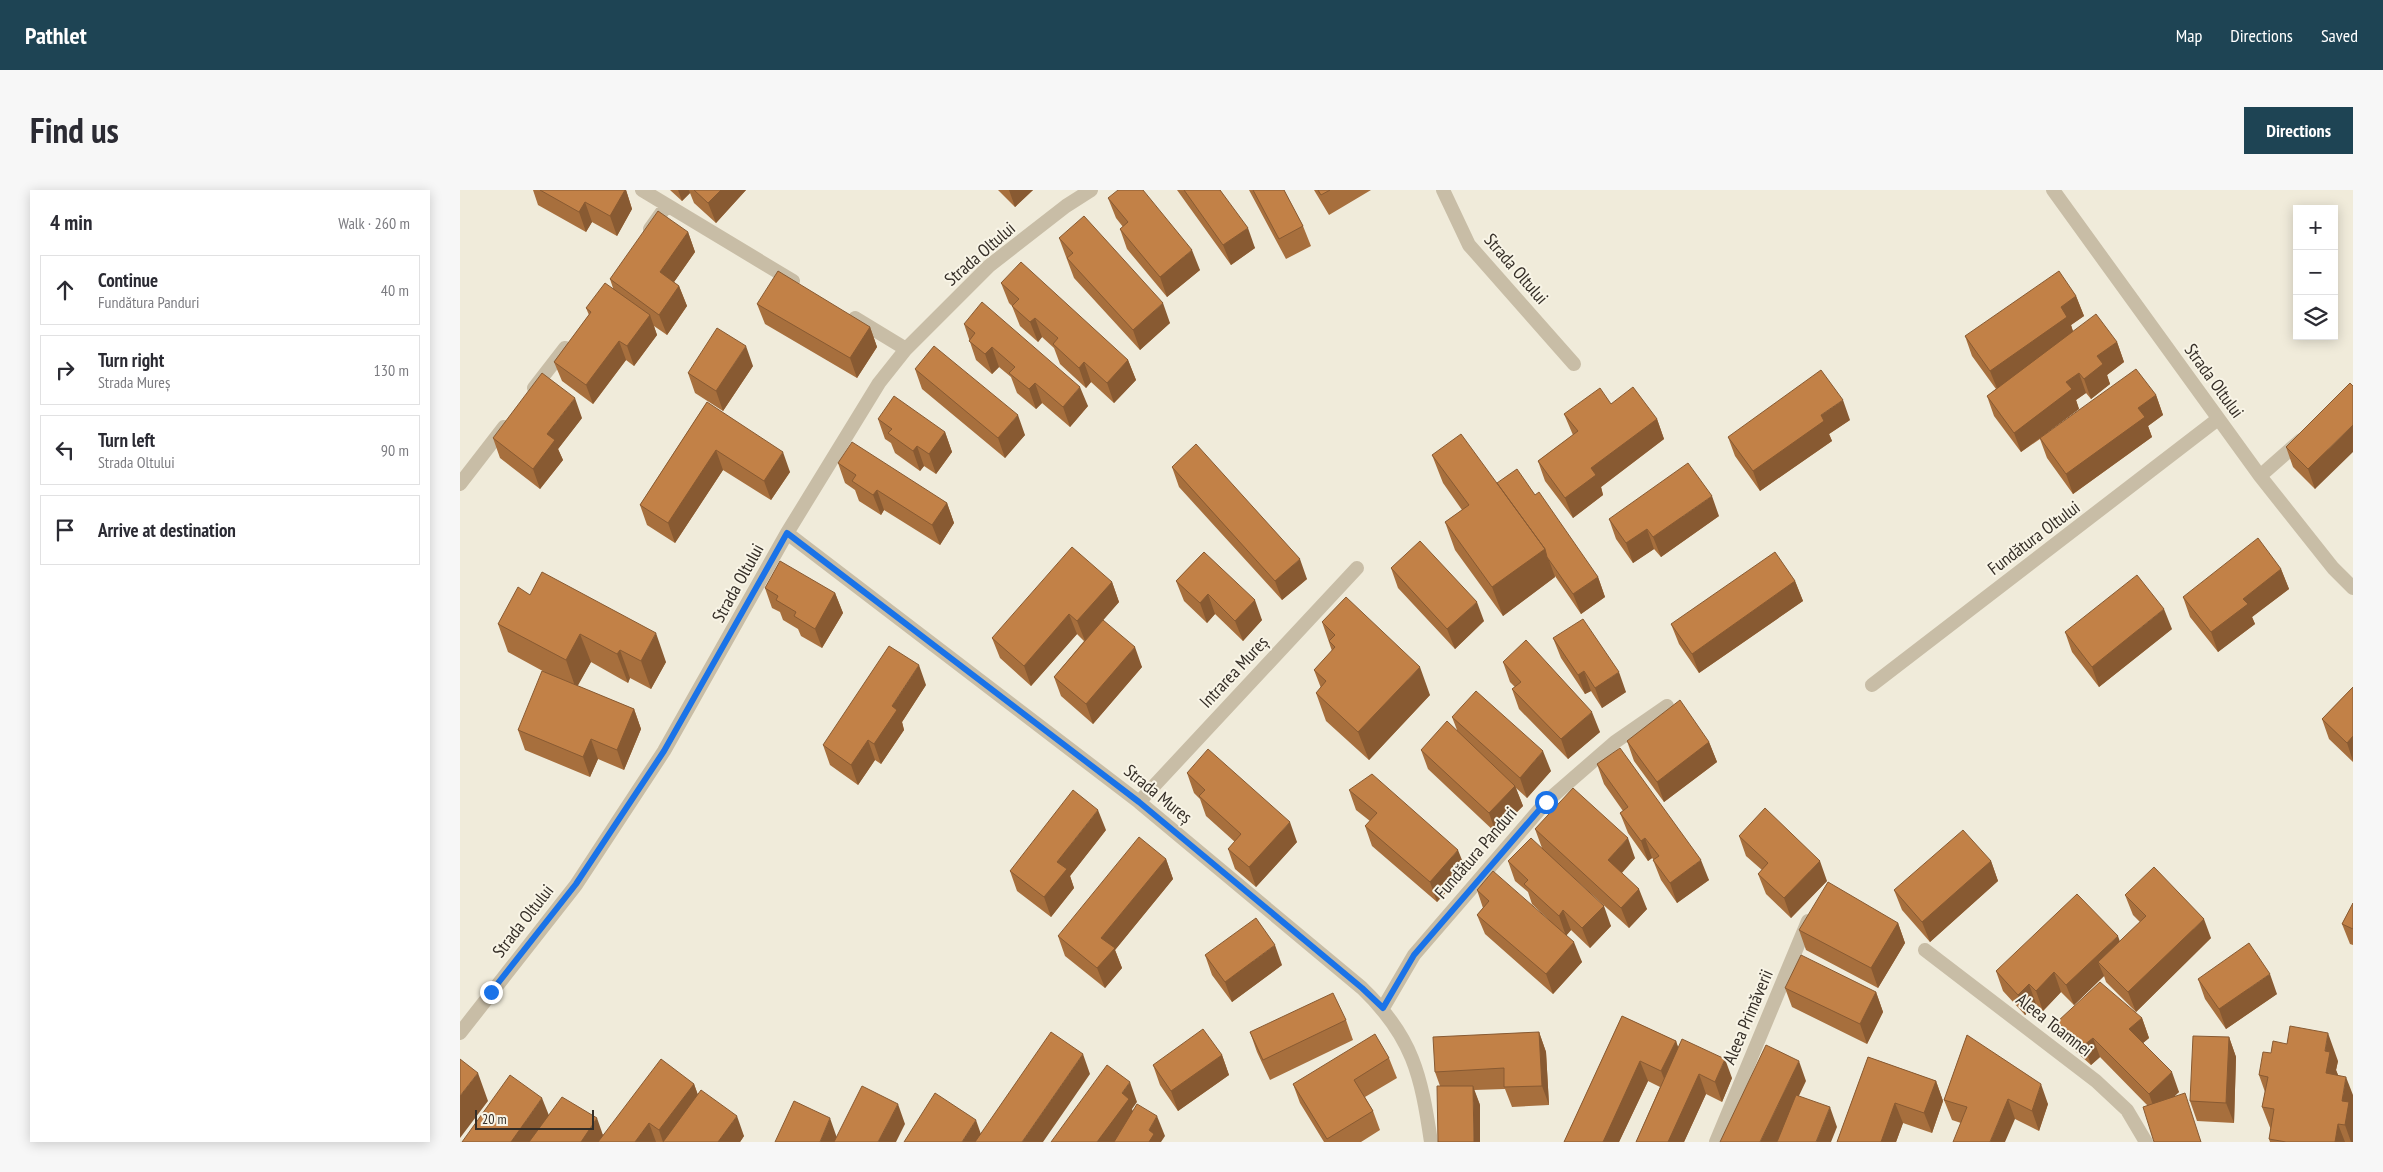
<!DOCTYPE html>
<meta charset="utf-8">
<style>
body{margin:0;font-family:"PT Sans Narrow",sans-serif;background:#f7f7f7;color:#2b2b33}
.controls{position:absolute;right:15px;top:15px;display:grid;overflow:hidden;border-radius:0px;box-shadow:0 2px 12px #0003}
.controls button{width:45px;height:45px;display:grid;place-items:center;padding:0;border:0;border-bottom:1px solid #e1e1e2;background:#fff;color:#2b2b33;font:25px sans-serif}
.scale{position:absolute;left:15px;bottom:12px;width:119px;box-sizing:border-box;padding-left:5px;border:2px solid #352e27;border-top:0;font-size:14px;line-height:18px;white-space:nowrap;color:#352e27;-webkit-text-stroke:4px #f8f4e6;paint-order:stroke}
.stop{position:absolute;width:15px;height:15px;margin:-11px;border:4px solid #1a73e8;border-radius:50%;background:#fff}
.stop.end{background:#1a73e8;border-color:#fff;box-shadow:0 1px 5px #0008}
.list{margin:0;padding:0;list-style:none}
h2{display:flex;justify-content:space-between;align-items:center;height:65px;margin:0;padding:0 20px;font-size:21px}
h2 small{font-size:16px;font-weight:400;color:#7c7c81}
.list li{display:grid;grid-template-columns:32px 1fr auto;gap:15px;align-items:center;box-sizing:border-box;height:70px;margin:0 10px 10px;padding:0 10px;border:1px solid #e1e1e2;border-radius:0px}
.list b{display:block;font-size:19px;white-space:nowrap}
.list p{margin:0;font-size:16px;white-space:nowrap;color:#7c7c81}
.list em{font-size:16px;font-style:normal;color:#7c7c81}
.icon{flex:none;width:28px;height:28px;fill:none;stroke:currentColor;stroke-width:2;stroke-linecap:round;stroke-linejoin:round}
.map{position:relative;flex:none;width:1893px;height:952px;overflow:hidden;border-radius:0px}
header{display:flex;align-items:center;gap:30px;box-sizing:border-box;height:70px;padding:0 25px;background:#1e4454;color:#fff}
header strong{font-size:24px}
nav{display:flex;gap:28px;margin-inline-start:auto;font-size:18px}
.intro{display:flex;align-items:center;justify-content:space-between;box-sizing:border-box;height:120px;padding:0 30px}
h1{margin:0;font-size:35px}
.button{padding:12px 22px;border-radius:0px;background:#1e4454;color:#fff;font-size:18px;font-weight:700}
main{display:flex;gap:30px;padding:0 30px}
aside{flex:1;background:#fff;border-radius:0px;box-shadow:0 2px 12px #0003}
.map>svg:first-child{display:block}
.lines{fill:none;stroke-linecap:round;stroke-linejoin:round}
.minor{stroke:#c8bda6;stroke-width:14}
.wall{fill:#a76f3d}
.shaded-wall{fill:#885a32}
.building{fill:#c28147;stroke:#885a32}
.route{stroke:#1a73e8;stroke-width:6}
.labels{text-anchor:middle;stroke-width:4;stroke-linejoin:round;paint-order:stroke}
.street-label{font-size:18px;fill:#352e27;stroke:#f8f4e6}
</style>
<header>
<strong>Pathlet</strong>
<nav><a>Map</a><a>Directions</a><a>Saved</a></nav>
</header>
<div class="intro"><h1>Find us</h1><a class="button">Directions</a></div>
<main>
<aside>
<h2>4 min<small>Walk · 260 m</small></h2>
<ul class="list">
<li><svg class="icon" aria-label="ahead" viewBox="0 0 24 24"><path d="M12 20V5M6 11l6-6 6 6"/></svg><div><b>Continue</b><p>Fundătura Panduri</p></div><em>40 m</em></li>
<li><svg class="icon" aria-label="right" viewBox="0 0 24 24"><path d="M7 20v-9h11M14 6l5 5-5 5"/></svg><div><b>Turn right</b><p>Strada Mureș</p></div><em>130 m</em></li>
<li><svg class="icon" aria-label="left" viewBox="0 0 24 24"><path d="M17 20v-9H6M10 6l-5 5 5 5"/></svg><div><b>Turn left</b><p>Strada Oltului</p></div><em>90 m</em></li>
<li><svg class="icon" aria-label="arrive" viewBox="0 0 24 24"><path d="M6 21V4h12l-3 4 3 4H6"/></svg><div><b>Arrive at destination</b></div></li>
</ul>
</aside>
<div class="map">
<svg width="1893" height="952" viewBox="0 0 1893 952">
<rect width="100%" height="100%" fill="#f0ebda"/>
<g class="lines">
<path class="minor" d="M182 0 333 91
M983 0 1009 55 1114 174
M1593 0 1800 286 1873 378 1893 398
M190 39 207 15
M395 128 446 159
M74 198 105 158
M1800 286 1841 250
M0 294 44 237
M327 343 679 612 902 798C953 847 961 885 971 952
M1412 495 1758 229
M679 612 897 378
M1465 760 1636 891 1667 920 1686 952
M923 818 954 765 1086 612 1155 552 1207 516
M0 843 116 695 204 561 327 343 419 193 446 159 529 76 606 16 631 0
M1256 952 1348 731"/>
</g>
<path class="wall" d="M73 0H166L172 19 157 46 132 32 126 42 78 15Z
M210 0H286L256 33 234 13 230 3 222 11Z
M538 0H573L555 17Z
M717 0H760L795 58 771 75Z
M789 0H824L843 36 851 56 826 69Z
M854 0H911L869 25Z
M648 8 740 80 707 107 667 59 660 39 663 37 656 28Z
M228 42 235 62 214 92 219 96 227 116 207 145 194 136 197 145 174 176 166 170 133 214 102 191 94 172 129 125 126 118 153 98 150 89Z
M599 48 710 133 680 160 614 88Z
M541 93 668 170 676 190 654 213 631 192 626 198 600 174 594 158 582 147 578 152 560 136 552 116 549 113Z
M1616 106 1624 126 1611 135 1613 142 1657 152 1664 172 1647 185 1650 194 1631 209 1626 203 1616 210 1619 219 1588 242 1696 205 1703 225 1688 236 1692 247 1613 304 1587 268 1580 249 1561 262 1534 226 1527 206 1536 199 1512 166 1505 146Z
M297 114 410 137 417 157 397 188 305 134Z
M504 134 628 216 610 237 582 213 576 219 557 203 551 187 539 177 532 184 516 170Z
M293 176 263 221 235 203 228 183Z
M455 179 565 245 545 268 462 199Z
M1890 193 1855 299 1833 277 1826 257Z
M247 212 330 282 311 310 263 280 215 353 187 335 180 315Z
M1151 214 1197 229 1204 249 1141 297 1143 305 1113 328 1085 291 1078 271 1113 245 1104 224Z
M122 228 98 259 103 270 80 299 40 268 33 248Z
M418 229 485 242 492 262 476 284 464 276 460 281 435 263 431 253 425 249Z
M1390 230 1369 244 1372 251 1300 301 1275 266 1268 247Z
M972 265 1037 294 1075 305 1138 387 1145 407 1121 424 1095 386V387L1043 426 995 360 985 332 1002 320 983 293Z
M378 273 487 313 494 333 480 355 424 320 421 325 399 311 395 300 385 293Z
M712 277 847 389 822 410 719 297Z
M1259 326 1201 367 1194 359 1173 373 1156 349 1149 329Z
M744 362 802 430 783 451 755 424 747 433 724 411 716 391Z
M931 378 1024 431 995 459 938 398Z
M1821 379 1829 399 1792 427 1795 434 1758 462 1730 427 1723 407Z
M1335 391 1343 411 1239 483 1219 454 1211 434Z
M652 392 659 412 643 430 682 477 633 534 601 506 594 487 624 451 617 444 571 496 540 468 532 448Z
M305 398 375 403 383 423 362 458 341 446 338 439 323 430 320 422 312 418Z
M70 405 206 472 191 499 170 488 168 493 131 472 117 496 174 519 181 539 164 580 138 569 130 587 65 560 58 540 90 485 48 462 38 434Z
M862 432 970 505 909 570 866 531 856 503 861 498 854 480 872 461Z
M1712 439 1639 497 1612 462 1605 442Z
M1093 448 1166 502 1142 518 1131 501 1125 504 1101 468Z
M1043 472 1140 542 1108 569 1059 519 1052 499 1055 497 1050 492Z
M466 495 442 532 444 540 421 574 415 570 398 595 370 575 363 555Z
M1893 497V572L1869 549 1862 529Z
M992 527 1091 581 1067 608 1056 598 1063 616 1036 643 968 579 961 560 997 540Z
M1167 551 1249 552 1257 572 1204 612 1174 571Z
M1137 574 1249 690 1217 713 1201 690 1193 670H1194L1192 668 1188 671 1168 643 1160 623 1163 621 1144 594Z
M727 583 837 652 796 697 775 679 768 659 775 652 746 626 740 609 734 603Z
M889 600 1006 680 977 712 912 656 905 636 910 631 896 620Z
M1075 639 1175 668 1162 683 1187 719 1169 738 1106 681 1151 736 1130 758 1111 740 1106 745 1122 772 1093 804 1025 744 1017 725 1023 718 1017 700 1091 732 1072 714 1068 702 1055 691 1048 671 1082 658Z
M646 640 610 686 614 698 591 727 557 701 550 681Z
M1279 646 1367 691 1331 728 1306 704 1298 684 1302 680 1286 666Z
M706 669 713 689 655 760 662 778 645 798 605 766 598 746Z
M1531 671 1538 691 1470 752 1442 720 1434 700Z
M1665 705 1751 748 1676 822 1646 792 1644 786 1614 815 1601 802 1583 821 1576 814 1565 825 1543 801 1536 781 1660 751 1680 732 1673 725Z
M1893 713V755L1890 754 1882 734Z
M1438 733 1445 753 1418 798 1346 760 1339 740Z
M745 765 822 775 772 812 752 785Z
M1738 789 1817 804 1766 839 1745 809Z
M1325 798 1416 802 1423 822 1407 854 1332 817Z
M1162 826 1216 851 1218 858 1272 888 1262 912 1246 904 1224 952H1176L1200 897 1188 891 1159 952H1104Z
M1682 828 1689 848 1683 853 1719 902 1714 906 1732 923 1688 916 1640 867 1631 875 1605 852 1597 832Z
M886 830 893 850 810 890 797 862 790 842Z
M1079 842 1086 862 1089 915 1052 917 1045 899 1014 900 1020 915 980 896 975 882Z
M1507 845 1588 914 1579 941 1555 929 1501 933 1492 930 1484 910Z
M1769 847 1776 867 1774 933 1737 931 1730 911Z
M762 865 769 885 718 921 700 895 693 875Z
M1408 867 1476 891 1483 911 1472 943 1443 933 1436 952H1377Z
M929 868 937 888 905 907 913 921 920 940 901 952H864L840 913 833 894Z
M1878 871 1876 880 1878 885 1893 952H1810L1809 949 1811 940 1802 917 1805 902 1799 885Z
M234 894 238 905 284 946 280 952H2L89 925 144 945Z"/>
<path class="shaded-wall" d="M165 0H166L172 19 157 46 150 26Z
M218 0H229L230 3 222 11Z
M261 0H286L256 33 248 13Z
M549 0H573L555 17Z
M125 12 132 32 126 42 119 22Z
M788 38 795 58 771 75 763 55Z
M228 42 235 62 207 102 200 82Z
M732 60 740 80 707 107 700 87Z
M219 96 227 116 207 145 199 125Z
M1616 106 1624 126 1611 135 1615 147 1538 201 1530 181 1601 117Z
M703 113 710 133 680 160 673 140Z
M190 125 197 145 174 176 167 156Z
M575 128 582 147 578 152 570 132Z
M410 137 417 157 397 188 390 168Z
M159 151 166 170 133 214 126 195Z
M1657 152 1664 172 1647 185 1650 194 1631 209 1624 189 1637 166Z
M286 156 293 176 263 221 256 201Z
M532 157 539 177 532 184 525 164Z
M668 170 676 190 654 213 647 193Z
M624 172 631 192 626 198 619 178Z
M1619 183 1626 203 1616 210 1619 219 1561 262 1554 243 1606 192Z
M575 193 582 213 576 219 569 199Z
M620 197 628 216 610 237 603 217Z
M1696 205 1703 225 1688 236 1692 247 1613 304 1606 284 1678 218Z
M115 208 122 228 98 259 103 270 80 299 73 279 87 244Z
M1383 210 1390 230 1369 244 1372 251 1300 301 1293 281 1361 225Z
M558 225 565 245 545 268 538 248Z
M1197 229 1204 249 1141 297 1143 305 1113 328 1105 308 1131 278Z
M1893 235V262L1855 299 1848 279Z
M485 242 492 262 476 284 469 264Z
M457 256 464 276 460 281 453 261Z
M256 260 263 280 215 353 208 333Z
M323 262 330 282 311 310 304 291Z
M417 300 424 320 421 325 413 305Z
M1252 306 1259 326 1201 367 1193 347Z
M487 313 494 333 480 355 472 335Z
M1187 339 1194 359 1173 373 1166 353Z
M1085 359 1095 387 1043 426 1032 397Z
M840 369 847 389 822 410 815 391Z
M1821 379 1829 399 1792 427 1795 434 1758 462 1751 442 1783 409Z
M1138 387 1145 407 1121 424 1113 404Z
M1335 391 1343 411 1239 483 1232 464Z
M652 392 659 412 625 451 617 431Z
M375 403 383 423 362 458 355 439Z
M748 404 755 424 747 433 740 413Z
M795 410 802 430 783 451 775 431Z
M1017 412 1024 431 995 459 987 439Z
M1704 419 1712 439 1639 497 1632 477Z
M609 424 617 444 571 496 564 476Z
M196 443 206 472 191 499 181 471Z
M120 444 131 472 116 499 106 470Z
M675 457 682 477 633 534 626 514Z
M160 460 170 488 168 493 157 464Z
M459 475 466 495 442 532 444 540 421 574 414 554 432 516Z
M960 477 970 505 909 570 898 542Z
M1124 481 1131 501 1125 504 1118 485Z
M1159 482 1166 502 1142 518 1135 498Z
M174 519 181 539 164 580 157 560Z
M1132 522 1140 542 1108 569 1101 549Z
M1893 546V571L1887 553Z
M131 549 138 569 130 587 123 567Z
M408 550 415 570 398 595 391 575Z
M1249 552 1257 572 1204 612 1197 592Z
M1083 561 1091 581 1067 608 1060 588Z
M1055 596 1063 616 1036 643 1029 623Z
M638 620 646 640 610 686 614 698 591 727 584 707 597 672Z
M830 632 837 652 796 697 789 677Z
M1168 648 1175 668 1155 690 1148 670Z
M1185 648 1192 668 1188 671 1181 651Z
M998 660 1006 680 977 712 970 692Z
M706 669 713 689 655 760 662 778 645 798 637 778 641 748Z
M1241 670 1249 690 1217 713 1210 693Z
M1360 671 1367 691 1331 728 1324 708Z
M1531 671 1538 691 1470 752 1462 732Z
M1179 699 1187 719 1169 738 1161 718Z
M1144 716 1151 736 1130 758 1122 738Z
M1103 720 1111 740 1106 746 1099 726Z
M1744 729 1751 748 1676 822 1668 802Z
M1438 733 1445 753 1418 798 1411 778Z
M1658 746 1665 766 1638 772 1644 786 1614 815 1606 795Z
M1114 752 1122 772 1093 804 1086 784Z
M815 755 822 775 772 812 765 792Z
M1594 782 1601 802 1583 821 1576 801Z
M1810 784 1817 804 1766 839 1759 819Z
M1569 794 1576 814 1565 825 1558 805Z
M1416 802 1423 822 1407 854 1400 834Z
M1682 828 1689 848 1676 859 1669 839Z
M1079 842 1086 862 1089 915 1082 896Z
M1868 843 1878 871 1876 880 1880 890 1866 883 1865 861Z
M1769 847 1776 867 1774 933 1766 913Z
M1633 848 1640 867 1631 875 1624 855Z
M1216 851 1223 871 1209 901 1201 881Z
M623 864 630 884 583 952H562Z
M762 865 769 885 718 921 711 901Z
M1265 869 1272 888 1262 912 1255 892Z
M1180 871 1188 891 1159 952H1143Z
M1339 871 1346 891 1317 952H1300Z
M1712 882 1719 902 1696 924 1689 904Z
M18 883 28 911 0 948V906Z
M1239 884 1246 904 1224 952H1208Z
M1886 887 1893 905V952H1891L1885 935 1882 911Z
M1476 891 1483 911 1472 943 1464 923Z
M670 892 677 912 672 919 676 929 659 952H637L662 903Z
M234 894 241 914 203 952 199 940Z
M1581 894 1588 914 1579 941 1572 921Z
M1013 896 1020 915V952H1014Z
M82 908 90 928 72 952H51Z
M1548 909 1555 929 1545 952H1530Z
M1435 913 1443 933 1436 952H1421Z
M438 914 445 934 436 952H418Z
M1370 917 1377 937 1371 952H1356Z
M277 926 284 946 280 952H258Z
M697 926 705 946 701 952H689V940Z
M137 928 144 948 142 952H121Z
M370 928 377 948 376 952H360Z
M516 930 523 950 522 952H502Z
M189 933 196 952H175Z
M1878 934 1885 952H1875Z"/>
<path class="building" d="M80 0H165L150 26 125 12 119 22Z
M234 0H261L248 13Z
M658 0H683L732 60 700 87 660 39 668 32 648 8Z
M724 0H760L788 38 763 55Z
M793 0H824L843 36 819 49Z
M858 0H870L861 5Z
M198 21 228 42 200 82 219 96 199 125 150 89Z
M624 26 703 113 673 140 607 68 613 63 599 48Z
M561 72 668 170 647 193 624 172 619 178 593 154 598 148 575 128 570 132 552 116 559 109 541 93Z
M318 81 410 137 390 168 297 114Z
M1599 81 1616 106 1601 117 1607 127 1530 181 1505 146Z
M145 93 190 125 167 156 159 151 126 195 94 172 131 122 126 118Z
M522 112 620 197 603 217 575 193 569 199 549 183 555 177 532 157 525 164 509 151 515 143 504 134Z
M1636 124 1657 152 1637 166 1643 174 1624 189 1619 183 1606 192 1612 199 1554 243 1527 206Z
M257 138 286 156 256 201 228 183Z
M474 156 558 225 538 248 455 179Z
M1676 179 1696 205 1678 218 1685 227 1606 284 1580 248Z
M1361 180 1383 210 1361 225 1364 231 1293 281 1268 247Z
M82 183 115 208 87 244 95 250 73 279 33 248Z
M1890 193 1893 196V235L1848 279 1826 257Z
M1173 197 1197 229 1131 278 1136 285 1105 308 1078 271 1118 241 1104 224 1140 198 1151 214Z
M434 206 485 242 469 264 457 256 453 261 428 243 432 239 418 229Z
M247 212 323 262 304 291 256 260 208 333 180 315Z
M1001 244 1085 359 1032 397 985 332 1009 315 972 265Z
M392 252 487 313 472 335 417 300 413 305 392 291 396 285 378 273Z
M736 254 840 369 815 391 712 277Z
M1228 273 1252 306 1193 347 1187 339 1166 353 1149 329Z
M1057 279 1075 305 1079 302 1138 387 1113 404 1087 367 1085 359 1037 293Z
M1798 348 1821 379 1783 409 1788 414 1751 442 1723 407Z
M960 351 1017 412 987 439 931 378Z
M612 357 652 392 617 431 609 424 564 476 532 448Z
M744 362 795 410 775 431 748 404 740 413 716 391Z
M1315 362 1335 391 1232 464 1211 434Z
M320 371 375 403 355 439 334 426 336 422 316 410 318 406 305 398Z
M82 382 196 443 181 471 160 460 157 464 120 444 106 470 38 434 58 397 70 405Z
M1677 385 1704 419 1632 477 1605 442Z
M886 407 960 477 898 542 856 503 866 491 854 480 875 457 869 451 875 445 862 432Z
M1123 429 1159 482 1135 498 1124 481 1118 485 1093 448Z
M643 430 675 457 626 514 594 487Z
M1066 450 1132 522 1101 549 1052 499 1061 492 1043 472Z
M429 456 459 475 432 516 437 520 414 554 408 550 391 575 363 555Z
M82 481 174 519 157 560 131 549 123 567 58 540Z
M1893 497V546L1887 553 1862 529Z
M1016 501 1083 561 1060 588 992 527Z
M1220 510 1249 552 1197 592 1167 551Z
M987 531 1055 596 1029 623 961 560Z
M1160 558 1241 670 1210 693 1193 670 1199 666 1185 648 1181 651 1160 623 1168 617 1137 574Z
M748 559 830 632 789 677 768 659 781 644 739 606 745 600 727 583Z
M912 584 998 660 970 692 905 636 917 623 889 600Z
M1113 598 1168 648 1148 670 1179 699 1161 718 1075 639Z
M613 600 638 620 597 672 607 679 584 707 550 681Z
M1305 618 1360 671 1324 708 1298 684 1308 673 1279 646Z
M1503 640 1531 671 1462 732 1434 700Z
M679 647 706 669 641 748 655 758 637 778 598 746Z
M1071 648 1144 716 1122 738 1103 720 1099 726 1064 694 1068 690 1048 671Z
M1694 677 1744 729 1668 802 1638 772 1686 726 1665 705Z
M1033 681 1114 752 1086 784 1017 725 1029 711 1017 700Z
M1368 692 1438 733 1411 778 1339 740Z
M1617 704 1658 746 1606 795 1594 782 1576 801 1569 794 1558 805 1536 781Z
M1893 713V739L1882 734Z
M796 728 815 755 765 792 745 765Z
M1789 753 1810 784 1759 819 1738 789Z
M1341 765 1416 802 1400 834 1325 798Z
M1640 792 1682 828 1669 839 1712 882 1689 904 1633 848 1624 855 1597 832Z
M873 803 886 830 803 870 790 842Z
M1162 826 1216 851 1201 881 1180 871 1143 952H1104Z
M1830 836 1868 843 1865 861 1870 862 1866 883 1886 887 1882 911 1889 912 1885 935 1878 934 1875 952H1826L1809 949 1814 919 1802 917 1808 887 1799 885 1803 862 1811 863 1813 851 1827 854Z
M743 839 762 865 711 901 693 875Z
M591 842 623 864 562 952H515Z
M1079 842 1082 896 1044 897V878L975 882 973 847Z
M915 844 929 868 894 890 913 921 867 949 833 894Z
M1507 845 1581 894 1572 921 1548 909 1530 952H1493L1507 917 1484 910Z
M1733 846 1769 847 1766 913 1730 911Z
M1222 849 1265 869 1255 892 1239 884 1208 952H1176Z
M1306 855 1339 871 1300 952H1260Z
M1408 867 1476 891 1464 923 1435 913 1421 952H1377Z
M0 869 18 883 0 906Z
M201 869 234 894 199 940 189 933 175 952H138Z
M647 875 670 892 662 903 669 909 637 952H591Z
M50 885 82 908 51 952H2Z
M402 896 438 914 418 952H374Z
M977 896H1013L1014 952H978Z
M241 900 277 926 258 952H203Z
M475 903 516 930 502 952H444Z
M1725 903 1741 952H1694L1683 917Z
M1336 905 1370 917 1356 952H1317Z
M102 907 137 928 121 952H69Z
M334 911 370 928 360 952H315Z
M677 914 697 926 689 940 694 944 689 952H654Z"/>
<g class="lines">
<path class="route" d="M31 802 116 694 204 561 327 343 679 612 902 798 923 818 954 765 1086 612"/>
</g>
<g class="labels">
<g class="street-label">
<text transform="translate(520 64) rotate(-41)" y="6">Strada Oltului</text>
<text transform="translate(1056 79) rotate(49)" y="6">Strada Oltului</text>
<text transform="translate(1754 191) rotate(54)" y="6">Strada Oltului</text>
<text transform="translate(1574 348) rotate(-37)" y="6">Fundătura Oltului</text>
<text transform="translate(278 393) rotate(-61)" y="6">Strada Oltului</text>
<text transform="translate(774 482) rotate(-47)" y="6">Intrarea Mureș</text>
<text transform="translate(698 604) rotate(39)" y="6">Strada Mureș</text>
<text transform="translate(1016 663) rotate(-49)" y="6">Fundătura Panduri</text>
<text transform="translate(63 731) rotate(-52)" y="6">Strada Oltului</text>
<text transform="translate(1288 827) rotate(-67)" y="6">Aleea Primăverii</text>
<text transform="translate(1594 835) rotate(38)" y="6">Aleea Toamnei</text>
</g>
</g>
</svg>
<div class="controls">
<button>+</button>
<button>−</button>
<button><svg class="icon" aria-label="layers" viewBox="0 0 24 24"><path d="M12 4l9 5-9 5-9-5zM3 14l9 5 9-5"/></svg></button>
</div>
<div class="scale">20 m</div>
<div class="stop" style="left:1086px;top:612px"></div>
<div class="stop end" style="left:31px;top:802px"></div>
</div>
</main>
